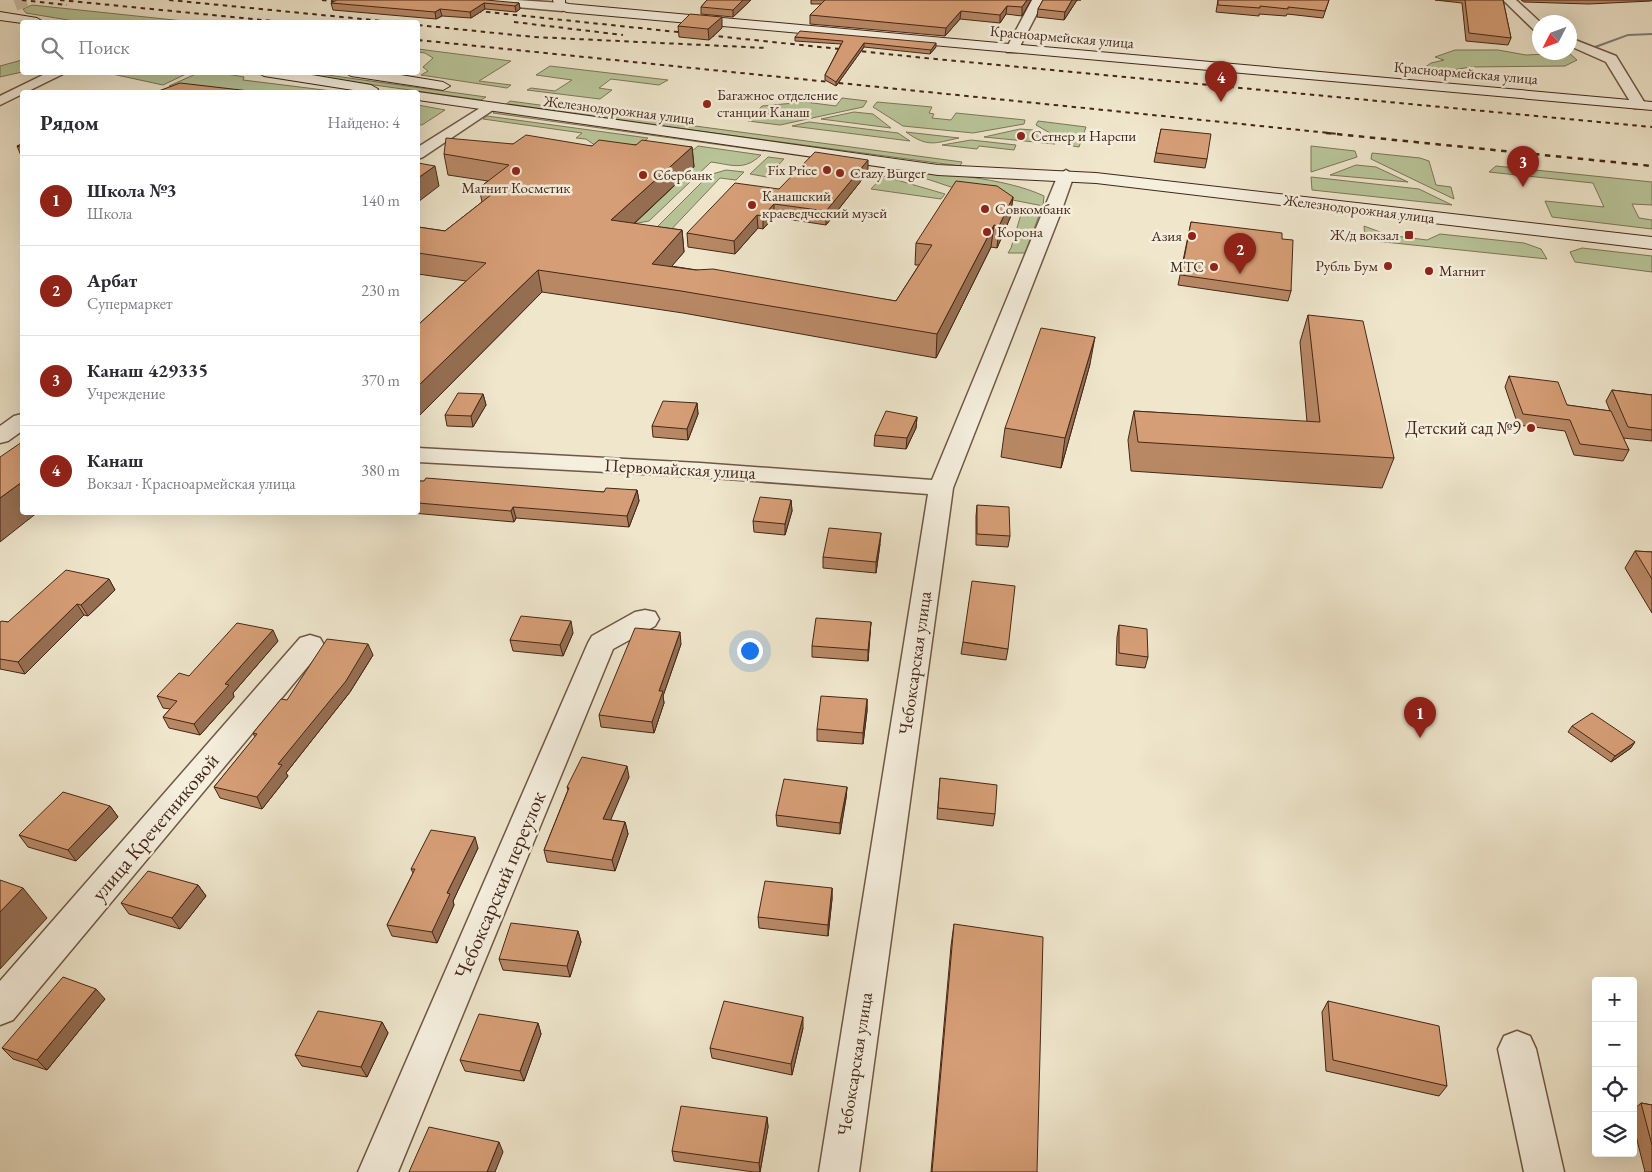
<!DOCTYPE html>
<html lang="ru">
<meta charset="utf-8">
<style>
body{margin:0;font-family:"EB Garamond",serif;background:#f2f2f3;color:#2b2b33}
.controls{position:absolute;right:15px;bottom:15px;display:grid;overflow:hidden;border-radius:5px;box-shadow:0 5px 20px #0002}
.controls button{width:45px;height:45px;display:grid;place-items:center;padding:0;border:0;border-bottom:1px solid #e1e1e2;background:#fff;color:#2b2b33;font:25px sans-serif}
.compass{position:absolute;left:1532px;top:15px;width:45px;height:45px;border-radius:50%;background:#fff;box-shadow:0 5px 20px #0002;rotate:228deg}
.you{position:absolute;left:749px;top:650px;width:18px;height:18px;margin:-12px;border:4px solid #fff;border-radius:50%;background:#1a73e8;box-shadow:0 0 0 8px #1a73e833}
.badge{display:grid;place-items:center;width:32px;height:32px;border-radius:50%;background:#8f2418;color:#fff;font-size:16px;font-weight:700}
.pin{position:absolute;translate:-50% -41px;filter:drop-shadow(0 1px 2px #0008)}
.pin::after{content:'';position:absolute;top:26px;width:18px;height:15px;background:inherit;clip-path:polygon(0 0,100% 0,50% 100%)}
.list{margin:0;padding:0;list-style:none}
h2{display:flex;justify-content:space-between;align-items:center;height:65px;margin:0;padding:0 20px;font-size:21px}
h2 small{font-size:16px;font-weight:400;color:#7c7c81}
.list li{display:grid;grid-template-columns:32px 1fr auto;gap:15px;align-items:center;box-sizing:border-box;height:90px;padding:0 20px;border-top:1px solid #e1e1e2}
.list b{display:block;font-size:19px;white-space:nowrap}
.list p{margin:0;font-size:16px;white-space:nowrap;color:#7c7c81}
.list em{font-size:16px;font-style:normal;color:#7c7c81}
.icon{flex:none;width:28px;height:28px;fill:none;stroke:currentColor;stroke-width:2;stroke-linecap:round;stroke-linejoin:round}
.map{position:relative;flex:none;width:1652px;height:1172px;overflow:hidden}
.search{position:absolute;background:#fff;box-shadow:0 5px 20px #0002;left:20px;top:20px;width:400px;height:55px;display:flex;align-items:center;gap:12px;box-sizing:border-box;padding:0 18px;border-radius:5px;color:#7c7c81;font-size:19px}
.panel{position:absolute;background:#fff;box-shadow:0 5px 20px #0002;left:20px;top:90px;width:400px;height:425px;border-radius:5px}
.map>svg:first-child{display:block}
.green{fill:#b8c599;stroke:#7e7658}
.lines{fill:none;stroke-linecap:round;stroke-linejoin:round}
.stream{fill:#7a817d;fill-rule:evenodd}
.secondary-tunnel{stroke:#cdc0a8;stroke-width:14;stroke-dasharray:14 7;stroke-linecap:butt}
.minor-casing{stroke:#6f5745;stroke-width:3}
.secondary-casing{stroke:#442718;stroke-width:2}
.minor{fill:#f5efde;fill-rule:evenodd}
.secondary{fill:#f5efde;fill-rule:evenodd}
.rail-far1{stroke:#442718;stroke-width:2;stroke-dasharray:4.5 4.5;stroke-linecap:butt}
.rail{stroke:#442718;stroke-width:2.5;stroke-dasharray:5.5 5.5;stroke-linecap:butt}
.wall{fill:#b88865;stroke:#442718}
.shaded-wall{fill:#966f53;stroke:#442718}
.building{fill:#d69e76;stroke:#442718}
.poi-dot{fill:#8f2418;stroke:#f5efde;stroke-width:2}
.labels{text-anchor:middle;stroke-width:5;stroke-linejoin:round;paint-order:stroke}
.far-street-label{font-size:15px;fill:#442718;stroke:#f5efde}
.far-poi-label{font-size:15px;fill:#442718;stroke:#f5efde;text-anchor:start}
.poi-label{font-size:18px;fill:#442718;stroke:#f5efde;text-anchor:end}
.street-label{font-size:18px;fill:#442718;stroke:#f5efde}
.near-street-label{font-size:21px;fill:#442718;stroke:#f5efde}
</style>
<div class="map">
<svg width="1652" height="1172" viewBox="0 0 1652 1172">
<rect width="100%" height="100%" fill="#efe6cc"/>
<filter id="stains"><feTurbulence type="fractalNoise" baseFrequency=".004" numOctaves="4"/><feColorMatrix values="0 0 0 0 .2 0 0 0 0 .09 0 0 0 0 .02 0 0 0 .5 -.17"/></filter>
<radialGradient id="worn" r=".72"><stop offset=".6" stop-color="#630" stop-opacity="0"/><stop offset="1" stop-color="#630" stop-opacity=".3"/></radialGradient>
<path class="green" d="M32 5 193 22H80L26 13 23 9Z
M418 49 511 61 479 81 511 85 507 88 421 75 428 71 423 67 433 58 425 53 418 52Z
M1455 50H1498L1526 55 1569 53 1577 60 1565 66 1471 67 1446 71 1421 70 1431 63 1444 60 1435 57Z
M22 60V72L0 77V66Z
M550 66 668 80 659 85 611 79 599 88 612 90 600 99 527 90 531 88 555 91 572 80 536 75Z
M103 72H188V73L163 85Z
M215 72 244 77 243 80 340 92H214L169 86 198 73Z
M289 73H313L486 97 481 100Z
M842 98 867 101 863 107 780 125 748 121 762 106 805 102 836 106Z
M510 101 962 162 960 166 505 105Z
M877 102 932 107 929 113 934 114 932 118 951 120 956 113 1025 120 1024 124 973 133 903 126 873 107Z
M418 105 445 110 422 125 418 124V116L420 115 418 114Z
M496 111 766 149 764 151 493 113Z
M854 112 873 114 891 128 821 119Z
M487 116 648 138 619 162 586 139 576 138 582 133 483 119Z
M1038 121 1086 127 1079 147 1073 146 1036 125Z
M809 122 898 133 910 141 792 126Z
M1020 129 1033 130 1055 144 984 137Z
M906 132 959 138C935 143 928 148 906 132Z
M971 140 1016 145 1014 150 979 146 977 149 942 145Z
M698 146 761 155C744 171 733 165 711 162L649 221 632 224 688 173 671 169Z
M1311 146 1355 151 1357 157 1311 172Z
M1372 153 1420 158 1429 161 1436 185 1451 187 1454 199 1371 159Z
M768 157 784 159 767 177 750 174Z
M1356 165 1376 167 1408 182 1330 175Z
M1496 166 1652 182V205L1632 204 1639 218 1652 220V229L1552 217 1545 201 1604 207 1593 183 1489 172Z
M894 168C938 174 1004 177 1044 196L1043 206 957 189Z
M726 170 744 172 736 180 720 178 647 255 632 252 709 175Z
M883 176 945 194 941 199 871 189Z
M1311 177 1419 189 1452 205 1312 190Z
M1022 211 1040 213 1025 253H1008L1011 248Z
M1364 226 1388 235 1427 240 1440 234 1524 243 1541 249 1547 259 1365 240Z
M1582 248 1652 256V272L1575 262 1570 252Z"/>
<g class="lines">
<path class="stream" d="M1652 33V35L1628 36 1593 49 1589 48 1628 34Z"/>
<path class="secondary-tunnel" d="M15 4 26 0"/>
<defs>
<path id="minor" d="M464 0H516L562 3 568 7 562 11 470 3Z
M1032 0H1044L1017 52H1007L1006 49Z
M1503 0H1516L1540 22V33L1536 32Z
M1570 38 1616 56 1646 105 1644 108H1634L1606 62 1570 46Z
M49 72H67L0 105V96Z
M488 103 493 104 495 107 493 110 423 157 418 159V147Z
M1066 170 1074 175 1061 212 953 488 859 1172H819L928 494 700 477 418 462V448L700 463 932 480 1058 175Z
M22 414V431L8 441 0 443V426L14 416Z
M645 610 655 612 659 619 655 626 613 649 398 1172H358L588 643 592 636 635 612Z
M310 635 320 638 324 645 320 652 13 1020 0 1025V981L300 638Z
M1517 1031 1530 1036 1536 1049 1564 1172H1524L1498 1049 1504 1036Z"/>
<path id="secondary" d="M553 0H565V3L569 4 1652 102V110L567 12 555 8Z
M0 12 37 18 43 22 22 23 0 20Z
M257 72H294L371 85 378 89 376 92H366L264 76Z
M344 72H382L443 82 450 86 443 90 351 76Z
M414 92H418L938 165 1096 173 1652 237V249L1096 183 938 175 418 100V92Z"/>
</defs>
<use href="#minor" class="minor-casing"/>
<use href="#secondary" class="secondary-casing"/>
<use href="#minor" class="minor"/>
<use href="#secondary" class="secondary"/>
<path class="rail-far1" d="M22 0 67 5
M60 0 283 22
M169 0 393 22
M322 0 347 3
M468 10 925 58 1652 127
M514 22 623 35
M418 25 534 37 767 48
M418 40 1339 134"/>
<path class="rail" d="M1326 133 1652 166"/>
</g>
<path class="wall" d="M707 0H751L733 17 701 14V7Z
M811 0H1031L1022 16 1006 14 1000 23 960 19 945 36 810 24V15L821 4H811Z
M1043 0H1081H1077L1064 20 1037 17 1038 9Z
M1218 0H1329L1323 18 1287 14 1286 16 1259 14V16L1216 12Z
M1435 0H1503L1511 38 1508 45 1466 41 1462 3Z
M1521 0H1652L1651 1 1589 4 1524 2Z
M331 3H519L520 9 516 12 485 9 471 18 442 16 436 19 333 10Z
M678 26 722 28 709 40 679 37Z
M795 37 936 47 930 54 864 47 836 86 825 80V75L841 44 795 41Z
M1161 129 1207 159 1205 168 1154 162Z
M22 144V158L17 146Z
M513 144 592 146 636 145 692 147 694 167 634 224 682 230 684 252 671 266 896 301 919 265H915L916 243 1013 197 1010 218 997 248 991 247 936 358 683 313 542 292 418 417V325L466 281 418 274V227L445 231 482 202 479 188 488 181 448 175 444 154Z
M868 172 826 225 774 217 763 229 758 228 735 254 688 247 687 233 779 189Z
M1191 222 1282 239 1291 291 1288 301 1178 285Z
M1308 315 1394 458 1382 488 1131 471 1128 440 1134 411 1307 422 1300 342Z
M1090 364 1061 468 1001 457 1005 428Z
M1509 376 1567 405 1610 411 1606 401 1612 390 1652 395V441L1623 438 1629 450 1623 461 1574 455 1565 431 1518 425 1505 387Z
M483 394 486 405 473 427 447 426 445 415Z
M697 403 698 414 688 440 653 437 652 426Z
M917 417 916 428 906 449 874 446 875 435Z
M418 481 604 492 637 490 639 501 629 527 516 518 514 522 401 512H418Z
M791 500 792 511 785 535 754 532 753 521Z
M977 505 1010 536 1008 547 976 545V516Z
M880 544 876 573 823 568V557Z
M1635 551 1652 552V613L1625 568Z
M109 579 115 590 88 616 84 615 25 674 0 669V622H8Z
M871 622 868 661 812 657V646Z
M1119 625 1148 657 1145 668 1116 665 1117 637Z
M573 633 563 656 513 651 510 640Z
M278 641 233 693 234 697 200 735 169 728 163 717 170 709 163 708 157 696 189 676Z
M963 642 1008 649 1006 660 961 654Z
M681 644 663 696 664 703 654 733 601 727 599 715Z
M373 655 350 692 286 773 288 776 262 809 220 798 214 787 255 737 253 733 287 700Z
M867 699V711L863 744 817 741V729Z
M1572 726 1631 748 1611 762 1568 732Z
M629 777 610 820 625 822 628 834 615 871 547 862 544 850 568 790 567 787Z
M940 778 995 814 993 826 937 819Z
M847 787 846 798 840 834 777 826 776 815Z
M110 806 118 817 76 861 28 847 19 835Z
M478 848 453 901 454 905 437 943 392 936 387 925 413 873 411 869Z
M198 885 206 896 180 929 129 914 121 903Z
M832 888V899L828 936 759 928 758 917Z
M954 924 1037 1172H931L951 946Z
M578 931 581 942 570 977 503 970 499 959Z
M105 999 47 1070 13 1059 2 1048Z
M1328 1001 1447 1086 1439 1096 1326 1071 1322 1012Z
M382 1022 388 1033 367 1077 302 1066 295 1055Z
M538 1023 541 1034 524 1081 465 1071 460 1060Z
M803 1028 792 1075 712 1058 710 1048Z
M1641 1103 1652 1105V1172H1645L1633 1124V1110Z
M767 1117 768 1127 760 1172H754L674 1161 672 1151Z"/>
<path class="shaded-wall" d="M743 0H751L733 17V10Z
M1027 0H1031L1022 16V7Z
M1072 0H1077L1064 20 1065 12Z
M484 3 485 9 471 18 470 12Z
M519 3 520 9 516 12 515 6Z
M1007 6 1006 14 1000 23V15Z
M440 9 442 16 436 19 435 12Z
M961 11 960 19 945 36 946 28Z
M722 17V28L709 40 708 29Z
M864 43V47L836 86V82Z
M936 43V47L930 54 931 50Z
M692 147 694 167 614 242 611 220Z
M868 160V172L826 225V211Z
M435 166 439 186 418 202V178Z
M1013 197 1010 218 997 248 999 226Z
M774 204V217L763 229V216Z
M757 215 758 228 735 254 734 241Z
M994 225 991 247 936 358 937 334Z
M682 230 684 252 655 286 652 264Z
M538 270 542 292 418 417V386Z
M1095 337 1090 364 1061 468 1065 438Z
M483 394 486 405 473 427 471 416Z
M697 403 698 414 688 440 687 429Z
M917 417 916 428 906 449 907 438Z
M22 482V512H38L0 542V498Z
M637 490 639 501 629 527 627 516Z
M791 500 792 511 785 535V524Z
M513 507 516 518 514 522 511 511Z
M881 533 880 544 876 573V562Z
M109 579 115 590 88 616 81 605Z
M77 604 84 615 25 674 18 662Z
M571 621 573 633 563 656 560 645Z
M871 622 870 633 868 661V650Z
M273 630 278 641 233 693 234 697 200 735 194 724 225 684Z
M680 632 681 644 663 696 664 703 654 733 652 722 659 691Z
M368 644 373 655 350 692 286 773 288 776 262 809 257 797 278 764Z
M867 699V711L863 744V733Z
M1635 742 1631 748 1611 762 1615 756Z
M627 766 629 777 606 831 603 819Z
M847 787 846 798 840 834V823Z
M110 806 118 817 76 861 68 850Z
M625 822 628 834 615 871 612 860Z
M475 837 478 848 453 901 454 905 437 943 432 932 447 893Z
M198 885 206 896 180 929 172 918Z
M23 888 47 918 0 969V912Z
M832 888V899L828 936V925Z
M578 931 581 942 570 977 567 966Z
M96 989 105 999 47 1070 37 1060Z
M803 1017V1028L792 1075 791 1064Z
M382 1022 388 1033 367 1077 361 1067Z
M538 1023 541 1034 524 1081 520 1071Z
M767 1117 768 1127 760 1172 759 1163Z
M499 1142 503 1152 495 1172H487Z"/>
<path class="building" d="M337 0H486L519 3 515 6 484 3 470 12 440 9 435 12 331 3Z
M707 0H743L733 10 701 7Z
M825 0H1027L1022 7 1007 6 1000 15 961 11 946 28 810 15Z
M1043 0H1072L1065 12 1038 9Z
M1218 0H1329L1325 11 1288 7V9L1260 6V8L1218 5Z
M1465 0H1503L1511 38 1469 33Z
M690 14 722 17 708 29 678 26Z
M800 31 936 43 931 50 864 43 836 82 825 75 843 41 795 37Z
M180 83 258 92H156Z
M1161 129 1211 134 1207 159 1156 153Z
M526 135 592 146 599 140 636 145 642 140 692 147 611 220 682 230 652 264 696 270 713 269 896 301 932 245 916 243 956 181 997 186 1013 197 999 226 994 225 937 334 681 291 538 270 418 386V325L486 263 418 253V227L445 231 496 191 479 188 509 165 444 154 446 138 513 144Z
M22 144V148L17 146Z
M815 152 868 160 826 211 774 204 763 216 757 215 734 241 687 233 735 183 779 189Z
M418 163 435 166 418 178Z
M1191 222 1282 233V239L1293 240 1291 291 1181 275Z
M1308 315 1363 321 1394 458 1138 442 1134 411 1320 422Z
M1041 328 1095 337 1065 438 1005 428Z
M1509 376 1558 382 1567 405 1611 411 1629 450 1580 444 1570 420 1523 414Z
M1612 390 1652 395V430L1628 427Z
M458 393 483 394 471 416 445 415Z
M663 401 697 403 687 429 652 426Z
M886 411 917 417 907 438 875 435Z
M22 442V482L0 498V457Z
M426 478 604 492 606 488 637 490 627 516 513 507 511 511 418 503V481H424Z
M760 497 791 500 785 524 753 521Z
M977 505 1009 507 1010 536 977 534Z
M829 528 881 533 876 562 823 557Z
M1635 551 1652 552V579Z
M66 570 109 579 81 605 77 604 18 662 0 659V622L2 621 8 622Z
M972 581 1015 586 1008 649 963 642Z
M521 616 571 621 560 645 510 640Z
M816 618 871 622 868 650 812 646Z
M237 623 273 630 225 684 229 685 194 724 163 717 177 701 157 696 179 673 189 676Z
M1119 625 1147 629 1148 657 1119 653Z
M635 628 680 632 659 691H663L652 722 599 715Z
M327 639 368 644 346 681 278 764 282 765 257 797 214 787 257 734 253 733 281 699 287 700Z
M821 696 867 699 863 733 817 729Z
M1592 713 1635 742 1615 756 1572 726Z
M582 757 627 766 603 819 625 822 612 860 544 850 569 788 567 787Z
M940 778 997 785 995 814 938 808Z
M784 779 847 787 840 823 776 815Z
M63 792 110 806 68 850 19 835Z
M431 830 475 837 447 893 450 894 432 932 387 925 415 869H411Z
M148 871 198 885 172 918 121 903Z
M0 880 23 888 0 912Z
M765 881 832 888 828 925 758 917Z
M511 923 578 931 567 966 499 959Z
M954 924 1043 937 1037 1172H932Z
M63 977 96 989 37 1060 2 1048Z
M724 1001 803 1017 791 1064 710 1048Z
M1328 1001 1439 1026 1447 1086 1333 1060Z
M318 1011 382 1022 361 1067 295 1055Z
M479 1014 538 1023 520 1071 460 1060Z
M1641 1103 1652 1105V1145Z
M681 1106 767 1117 759 1163 672 1151Z
M429 1127 499 1142 487 1172H409Z"/>
<g class="poi-dot">
<circle cx="707" cy="104" r="5"/>
<circle cx="1021" cy="136" r="5"/>
<circle cx="827" cy="170" r="5"/>
<circle cx="516" cy="171" r="5"/>
<circle cx="840" cy="173" r="5"/>
<circle cx="643" cy="175" r="5"/>
<circle cx="752" cy="205" r="5"/>
<circle cx="985" cy="209" r="5"/>
<circle cx="987" cy="232" r="5"/>
<rect x="1404" y="230" width="10" height="10" rx="2.5"/>
<circle cx="1192" cy="236" r="5"/>
<circle cx="1388" cy="266" r="5"/>
<circle cx="1214" cy="267" r="5"/>
<circle cx="1429" cy="271" r="5"/>
<circle cx="1531" cy="428" r="5"/>
</g>
<g class="labels">
<g class="far-street-label">
<text transform="translate(1062 37) rotate(5)" y="5">Красноармейская улица</text>
<text transform="translate(1466 73) rotate(5)" y="5">Красноармейская улица</text>
<text transform="translate(619 110) rotate(7)" y="5">Железнодорожная улица</text>
<text transform="translate(1359 209) rotate(7)" y="5">Железнодорожная улица</text>
</g>
<g class="far-poi-label">
<text x="717" y="100">Багажное отделение<tspan x="717" dy="17">станции Канаш</tspan></text>
<text x="1031" y="141">Сетнер и Нарспи</text>
<text x="817" y="175" text-anchor="end">Fix Price</text>
<text x="850" y="178">Crazy Burger</text>
<text x="653" y="180">Сбербанк</text>
<text x="516" y="193" text-anchor="middle">Магнит Косметик</text>
<text x="762" y="201">Канашский<tspan x="762" dy="17">краеведческий музей</tspan></text>
<text x="995" y="214">Совкомбанк</text>
<text x="997" y="237">Корона</text>
<text x="1399" y="240" text-anchor="end">Ж/д вокзал</text>
<text x="1182" y="241" text-anchor="end">Азия</text>
<text x="1378" y="271" text-anchor="end">Рубль Бум</text>
<text x="1204" y="272" text-anchor="end">МТС</text>
<text x="1439" y="276">Магнит</text>
</g>
<g class="poi-label">
<text x="1521" y="434">Детский сад №9</text>
</g>
<g class="street-label">
<text transform="translate(680 469) rotate(3)" y="6">Первомайская улица</text>
<text transform="translate(915 663) rotate(-82)" y="6">Чебоксарская улица</text>
<text transform="translate(855 1064) rotate(-81)" y="6">Чебоксарская улица</text>
</g>
<g class="near-street-label">
<text transform="translate(155 827) rotate(-50)" y="7">улица Кречетниковой</text>
<text transform="translate(500 885) rotate(-67)" y="7">Чебоксарский переулок</text>
</g>
</g>
<rect width="100%" height="100%" filter="url(#stains)"/>
<rect width="100%" height="100%" fill="url(#worn)"/>
</svg>
<div class="controls">
<button>+</button>
<button>−</button>
<button><svg class="icon" aria-label="locate" viewBox="0 0 24 24"><circle cx="12" cy="12" r="6"/><path d="M12 2v4M12 18v4M2 12h4M18 12h4"/></svg></button>
<button><svg class="icon" aria-label="layers" viewBox="0 0 24 24"><path d="M12 4l9 5-9 5-9-5zM3 14l9 5 9-5"/></svg></button>
</div>
<svg class="compass" viewBox="-18 -18 36 36"><path d="M0-13l5 13h-10z" fill="#e53935"/><path d="M0 13l5-13h-10z" fill="#7c7c81"/></svg>
<div class="you"></div>
<div class="pin badge" style="left:1420px;top:738px">1</div>
<div class="pin badge" style="left:1240px;top:274px">2</div>
<div class="pin badge" style="left:1523px;top:187px">3</div>
<div class="pin badge" style="left:1221px;top:102px">4</div>
<div class="search"><svg class="icon" aria-label="search" viewBox="0 0 24 24"><circle cx="10" cy="10" r="6"/><path d="M15 15l6 6"/></svg>Поиск</div>
<section class="panel">
<h2>Рядом<small>Найдено: 4</small></h2>
<ul class="list">
<li><span class="badge">1</span><div><b>Школа №3</b><p>Школа</p></div><em>140 m</em></li>
<li><span class="badge">2</span><div><b>Арбат</b><p>Супермаркет</p></div><em>230 m</em></li>
<li><span class="badge">3</span><div><b>Канаш 429335</b><p>Учреждение</p></div><em>370 m</em></li>
<li><span class="badge">4</span><div><b>Канаш</b><p>Вокзал · Красноармейская улица</p></div><em>380 m</em></li>
</ul>
</section>
</div>
